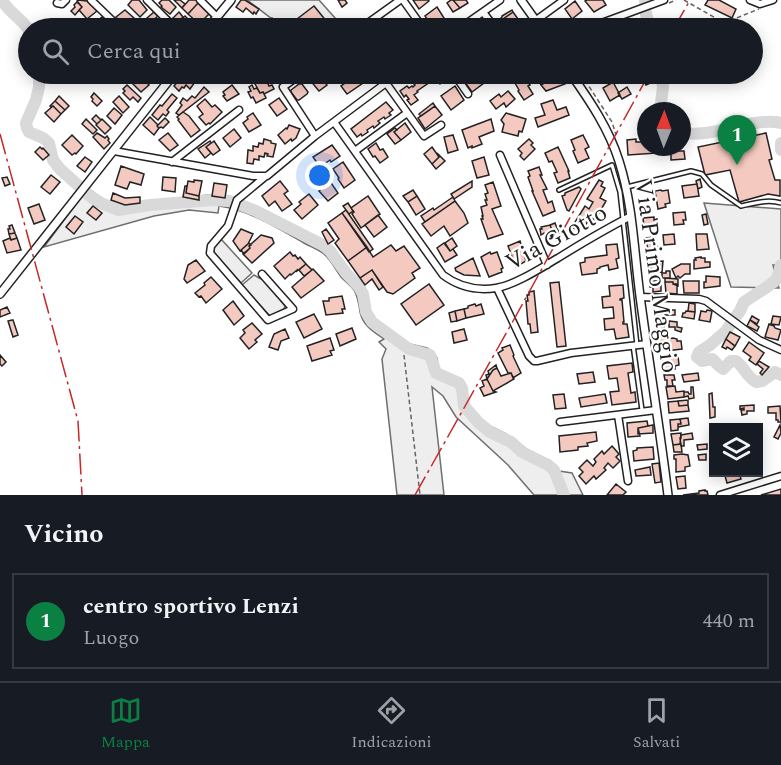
<!DOCTYPE html>
<html lang="it">
<style>
body{margin:0;font-family:Spectral,serif;background:#242831;color:#f1f3f6}
.controls{position:absolute;right:18px;bottom:18px;display:grid;overflow:hidden;border-radius:0px;box-shadow:0 3px 15px #0003}
.controls button{width:54px;height:54px;display:grid;place-items:center;padding:0;border:0;border-bottom:2px solid #363941;background:#171b24;color:#f1f3f6;font:30px sans-serif}
.compass{position:absolute;left:637px;top:102px;width:54px;height:54px;border-radius:50%;background:#171b24;box-shadow:0 3px 15px #0003;rotate:1deg}
.you{position:absolute;left:320px;top:176px;width:21px;height:21px;margin:-15px;border:4px solid #fff;border-radius:50%;background:#1a73e8;box-shadow:0 0 0 9px #1a73e833}
.badge{display:grid;place-items:center;width:39px;height:39px;border-radius:50%;background:#0b8043;color:#fff;font-size:20px;font-weight:700}
.pin{position:absolute;translate:-50% -50px;filter:drop-shadow(0 2px 3px #0008)}
.pin::after{content:'';position:absolute;top:32px;width:21px;height:18px;background:inherit;clip-path:polygon(0 0,100% 0,50% 100%)}
.list{margin:0;padding:0;list-style:none}
h2{display:flex;justify-content:space-between;align-items:center;height:78px;margin:0;padding:0 24px;font-size:26px}
h2 small{font-size:20px;font-weight:400;color:#9ea1a6}
.list li{display:grid;grid-template-columns:39px 1fr auto;gap:18px;align-items:center;box-sizing:border-box;height:96px;margin:0 12px 12px;padding:0 12px;border:2px solid #363941;border-radius:0px}
.list b{display:block;font-size:22px;white-space:nowrap}
.list p{margin:0;font-size:20px;white-space:nowrap;color:#9ea1a6}
.list em{font-size:20px;font-style:normal;color:#9ea1a6}
.icon{flex:none;width:33px;height:33px;fill:none;stroke:currentColor;stroke-width:2;stroke-linecap:round;stroke-linejoin:round}
.map{position:relative;flex:none;width:781px;height:495px;overflow:hidden}
.search{position:absolute;background:#171b24;box-shadow:0 3px 15px #0003;left:18px;right:18px;top:18px;height:66px;display:flex;align-items:center;gap:15px;box-sizing:border-box;padding:0 21px;border-radius:33px;color:#9ea1a6;font-size:22px}
.sheet{height:186px;background:#171b24}
nav{display:flex;justify-content:space-around;align-items:center;box-sizing:border-box;height:84px;border-top:2px solid #363941;background:#171b24;font-size:16px;color:#9ea1a6}
nav a{display:grid;justify-items:center;gap:3px}
nav .on{color:#0b8043}
.map>svg:first-child{display:block}
.green{fill:#eee;stroke:#6f6f6f;stroke-width:1.5}
.parking{fill:#ededed;stroke:#6f6f6f;stroke-width:1.5}
.lines{fill:none;stroke-linecap:round;stroke-linejoin:round}
.river{stroke:#d9d9d9;stroke-width:12}
.building{fill:#f3c9c0;stroke:#222;stroke-width:1.5}
.service-casing{stroke:#222;stroke-width:6}
.minor-casing{stroke:#222;stroke-width:9}
.tertiary-casing{stroke:#222;stroke-width:10}
.path{stroke:#646464;stroke-width:1.5;stroke-dasharray:4.5 3;stroke-linecap:butt}
.service{stroke:#fff;stroke-width:3}
.minor{stroke:#fff;stroke-width:6}
.tertiary{stroke:#fff;stroke-width:7}
.power{stroke:#c62828;stroke-width:1.5;stroke-dasharray:21 4.5 3 4.5;stroke-linecap:butt}
.labels{text-anchor:middle;stroke-width:4.5;stroke-linejoin:round;paint-order:stroke}
.street-label{font-size:24px;fill:#222;stroke:#fff}
</style>
<div class="map">
<svg width="781" height="495" viewBox="0 0 781 495">
<rect width="100%" height="100%" fill="#fff"/>
<path class="green" d="M247 0H319L344 28H284Z
M88 188 107 202 118 205 149 201 209 195 230 197 256 206 325 241 334 248 349 270 362 284 367 293 370 310 375 319 410 344 427 348 433 352 437 358 439 370C461 382 467 373 468 404L482 420 492 427 506 434 531 452 551 461 559 471 572 473 583 495H534L508 465 456 417 443 396 432 387 444 495H397L382 359 386 349 379 342 384 339C374 332 363 326 360 312 359 304 358 297 354 290 350 285 345 281 341 277 335 269 332 261 324 254 318 249 311 247 304 243 278 228 249 210 219 206L218 213 189 210 154 216 44 247Z
M704 203 781 209V265H773L779 288 731 287Z
M254 275 259 278 265 280 285 306 284 309 270 316 242 285Z"/>
<path class="parking" d="M221 239 252 273 241 283 214 253V247Z"/>
<g class="lines">
<path class="river" d="M2 0C10 14 20 17 28 29
M645 0 646 14 650 28
M39 74V87L36 100 26 123 27 128 29 132 43 138 49 143 53 160 60 169 91 197 101 203 118 210 150 205 212 200 230 201 256 211 323 245 330 251 346 273 359 287 363 294 366 312 372 322 409 349 430 355 436 373 459 383 462 388 464 406 479 423 490 432 511 442 522 452 548 465 554 470 564 495
M660 111 663 87 661 74
M682 131C702 142 752 116 781 123
M781 143V150
M734 319 740 311 744 302 767 287 777 279 781 265
M730 325 726 331 710 345 699 352 697 357 702 361 712 359C717 362 717 366 723 369L731 361H736C744 367 747 377 756 382L762 381 775 372 781 375"/>
</g>
<path class="building" d="M78 0 87 1 97 11 87 19 79 10 82 7 77 1Z
M132 0H139L147 10 140 17 128 5Z
M162 0H169L176 7 170 14 161 7 162 6 159 3Z
M174 0H180L185 4 182 8Z
M189 0H197L199 2 188 14 182 8Z
M241 0H245L259 9 256 14 254 12 253 14 246 8 243 12 236 7Z
M338 0H345L347 3 342 7Z
M413 0H428L429 1 419 9Z
M451 0H453L460 8 453 12 447 3Z
M453 0H466L468 3 460 8Z
M587 0H603L606 5 594 12 585 1Z
M708 0H719L736 9 732 18 705 5Z
M575 1 582 11 572 19 565 9Z
M77 2 82 7 75 15 71 11 75 7 74 5Z
M199 2 210 13 199 24 188 14Z
M314 6 332 28H318L312 21 304 27 297 19Z
M437 7 444 18 432 27 425 16Z
M125 10 135 19 124 26 116 17Z
M512 10 513 12 499 22 498 21 502 17V16Z
M154 12 158 16 151 22 147 18Z
M179 12 183 17 177 23 173 18Z
M513 12 518 19 506 28H504L499 22Z
M185 16 197 28H181L176 24Z
M102 17 110 26 107 28H89Z
M272 18 278 23 275 27 268 23Z
M394 19 396 21 398 19 404 27 382 28Z
M160 22 167 28H153Z
M240 22 247 28H228L231 25 234 28Z
M99 74H113L107 81Z
M139 74 149 85 141 92 131 82Z
M144 74H156L157 75 151 81Z
M184 74 195 82 190 89 186 85 184 88 182 87 179 91 174 86Z
M316 74H319L327 85 319 91 309 79Z
M358 74H361L366 81 347 94 341 86Z
M426 74H439L440 75 442 74 446 79 440 84 435 77 430 81V82L417 91 418 92 414 95 418 100 411 105 407 100 409 99 406 95 404 97 400 91 407 86 409 88 412 86 413 87 415 85 413 83 417 80 418 82 423 77V78L426 76 424 75Z
M475 74H483L488 80 472 92 464 81Z
M533 74H543L542 75 543 76 538 80Z
M543 76 546 81 541 85 538 80Z
M559 76 565 84 546 91 541 85 551 79 553 81Z
M265 77 269 86 272 85 274 89 264 94 263 92 260 93 254 82Z
M524 77 530 85 528 86 533 94 524 100 518 91 519 90 515 83Z
M653 77 655 81 646 85 644 81Z
M613 82 620 95 610 101 603 88Z
M299 84H302L308 92 307 94 299 100H297L291 92V90Z
M127 85 141 98 138 102 133 97 130 100 123 93 125 91 123 89Z
M232 85 239 94 227 101 223 96 225 95 223 92Z
M252 85 254 89 257 88 260 93 263 92 266 98 256 103 253 97 251 98 248 92 251 91 249 87Z
M455 86 464 100 451 110 441 96Z
M204 87 209 92 179 115 176 113 182 105 180 103 183 98 187 101 192 96 195 98Z
M627 87 631 94 622 99 618 93Z
M508 91 515 99 506 107 504 103 496 109 490 101 499 94 501 97Z
M94 93 102 101 97 106 92 101 93 99 91 97Z
M172 94 177 98 167 110 169 112 166 116 163 114 158 120 152 115 160 105 162 106Z
M59 96 69 106 65 110 55 101Z
M119 96 129 107 123 113 113 102Z
M279 98 287 109 277 116 269 105Z
M205 99 212 107 215 105 222 112 210 124 209 123 206 125 199 117 203 114 197 106Z
M553 100 557 110 566 107 569 115 538 127 535 118 545 115 541 104Z
M55 101 65 110 61 114 53 106 51 107 50 106Z
M386 102 393 110 389 113 391 115 385 119 384 117 378 121 380 123 374 128 373 126 367 130 368 132 362 136 361 134 357 137 351 129Z
M433 103 435 106 421 116 419 114Z
M53 106 61 114 54 122 45 113Z
M435 106 442 115 425 129 418 118Z
M114 108 122 115 115 124 107 116Z
M183 112 189 116 200 130 191 137 178 120 179 119 177 117Z
M253 113 261 125 249 132 243 123 248 119 247 117Z
M506 113 526 119 522 132 519 131 518 136 502 132 504 124 501 120Z
M96 115 101 120 97 124 92 119Z
M150 117 158 125 157 126 159 128 154 135 143 125Z
M165 118 169 122 163 128 161 127 159 128 157 126Z
M86 119 97 130 93 134 82 124Z
M102 119 111 128 105 134 96 125Z
M491 119 494 131 479 137 482 144 472 148V146L468 148 462 130Z
M405 123 411 132 401 140 394 132Z
M289 125 300 129 296 138 292 141 291 139 285 144 278 135 286 128 287 129Z
M395 128 397 130 394 132 401 140 395 144 387 134Z
M234 129 241 138 230 147 223 138Z
M97 133 105 138 107 136 109 139 108 140 110 143 104 149 93 137Z
M168 133 178 145 170 151 159 140Z
M766 133 772 159 769 160 775 180H780V196L768 194 739 202 730 170 705 175 698 147Z
M72 135 83 146 76 154 75 153 72 155 62 145Z
M453 135 458 150 448 153 444 137Z
M583 135 589 147 585 149 589 158 578 163 573 151 575 150 571 140Z
M642 138H646V147H678V151H684L685 159 671 160V152L628 155 627 140 636 139V142H643Z
M264 139 271 141V143L276 144 273 157 267 156 268 154 265 153 264 157 259 156V160L254 159 253 164 247 163 248 150 253 151V146L258 147 259 143 263 144Z
M529 139 533 143 531 145 535 149 524 160 520 156 522 153 518 149Z
M210 141 211 143 206 147 211 153 205 158 198 149Z
M214 141 220 150 213 155 206 147Z
M376 143 380 150 383 149 388 157 380 163 375 156 373 157 368 149Z
M332 145 340 156 331 162 330 160 320 167 313 157Z
M40 147 42 149 43 148 49 155 43 160 35 152Z
M432 147 439 157 432 164 424 154Z
M558 147 569 171H568L570 178 558 183 554 173 557 172 552 161 549 162 545 153Z
M437 153 445 161 436 169 432 164 439 157Z
M85 157 92 162 85 172 77 166Z
M484 157 489 175 477 178 472 161Z
M343 162 355 180 344 188 338 179 339 178 333 169Z
M121 166 144 174 141 185 130 182 127 189 115 185Z
M539 167 542 175H540L547 189 543 190 548 203 552 201 555 211 543 216 532 191H533L528 177 530 176 528 171Z
M325 174 338 193 328 201 319 191 321 189 315 182Z
M51 175 60 182 50 194 41 187Z
M7 177 10 184 5 186 2 178Z
M163 177 176 178 175 192 162 190Z
M700 179 702 187 698 189 696 181Z
M194 180 202 181 199 196 186 193 188 181 194 182Z
M599 180 603 182 601 186 605 188 600 198 606 201 595 220 590 217 584 228H579L577 230 572 227 585 206 589 209 593 202 587 199Z
M280 181 288 191 284 194 292 204 282 211 275 201 269 206 262 196Z
M472 181V187L454 199 451 194Z
M493 182 501 206 492 209 503 234 488 239 481 219H483L482 216H483L481 207 487 205 485 200H487L485 194 488 193 485 185Z
M214 183 227 185 225 198 212 196Z
M697 184 699 196 684 198 682 186Z
M185 186H187L186 193 199 196V200L183 197Z
M579 187 581 189 569 211 567 210 562 196 565 195V193Z
M413 190 417 196 408 202 403 196Z
M661 190 662 191 668 190 670 203 665 204 666 207 658 209 655 191Z
M113 193 125 198 140 197V203L125 205 111 200Z
M309 194 318 205 302 219 294 210 301 204 299 202Z
M368 196 380 214 361 228 352 214 354 212 351 208Z
M417 196 425 209 416 215 408 202Z
M453 197 455 201 425 222 421 216 433 208 434 210Z
M455 201 464 213 468 223 450 236 444 226 431 236 422 224Z
M348 203 353 211 349 214 343 206Z
M39 204 45 220 34 224 28 208Z
M93 206 102 213 96 220 87 213Z
M346 210 373 249 369 252 342 213Z
M685 212 686 220H683L684 224 674 225 673 213Z
M342 213 367 247 348 261 335 243 339 239 328 223Z
M706 214 708 224 704 225 702 215Z
M378 215 387 227 374 237 365 225Z
M75 216 83 222 74 234 66 227Z
M654 217V220L657 219 658 226 644 228 643 218Z
M555 223 559 233 552 235 553 237 552 238 550 234 553 233 550 225Z
M12 225 15 233 9 234 8 229H10L9 226Z
M550 225 553 233 550 234 552 238 547 240 544 233 541 235 540 229H542L541 227Z
M241 229 253 234 248 244 240 251 233 241Z
M326 229 334 240 328 244 322 232Z
M15 233 17 238 11 240 9 234Z
M674 234 675 244 664 245 663 235Z
M696 234H707L709 249 697 250Z
M261 235 272 238 274 243 252 263 243 254 250 248 249 246Z
M655 237 657 248 648 249 645 238Z
M10 238 11 240 17 238 21 250 7 253 3 241Z
M452 238 457 246 450 251 445 243Z
M520 241 526 261 516 267 508 246Z
M249 243 251 245 249 246 250 248 244 254 241 250Z
M444 243 450 251 453 249 457 255 445 262 437 248Z
M617 244 619 258 616 259 618 268 609 270 608 265 600 267V268L597 269V273L582 275 580 263 585 262V258L607 255 606 245Z
M391 245 396 251 404 246 420 268 412 273 415 278 393 294 387 292 372 270 360 278 348 261 367 247 373 257Z
M290 252 293 256 295 255 298 259 300 257 306 264 297 271V270L291 275 290 274 285 279 274 266Z
M490 252 491 254 497 252 503 268 501 269 502 272 489 277 481 257Z
M701 257V258H705V262H710V267L694 269V260H696L695 258Z
M473 258 480 276 464 275 456 271 455 268Z
M196 260 205 271 187 283 184 279 188 265Z
M663 261 662 272 651 273V262Z
M306 264 312 270 304 276 299 270Z
M681 264H690V274H685L680 278 678 276 676 278 672 269Z
M313 269 324 281 301 298 292 287Z
M372 270 383 287 379 290 372 279 365 285 360 278Z
M666 271H670V278H662V273H666Z
M706 276 720 277V286L704 288V282H706Z
M211 277 222 289 206 303 201 296 199 297 195 293 205 285 204 283Z
M665 278 678 279V286L673 284V282H665Z
M650 281H661V291L653 292V287H650Z
M683 281H699V293H684Z
M559 282 566 346 557 347 550 283Z
M665 282H673V284H677V294L666 293Z
M429 284 444 305 416 325 401 304Z
M623 285 624 298 620 299V300H622L624 322H623V324H627L629 337 616 339 614 329 605 330 604 319 614 318 613 307 603 308 602 297 610 296 609 286Z
M534 291 538 332 531 333 530 324H528L526 301H528L527 295H529V292Z
M342 296 345 309H342L343 313 326 315 323 301H329V298Z
M233 301 244 316 234 325 223 310Z
M689 303 695 304V312L688 311Z
M475 304 476 306 481 304 484 314 466 318 464 309 468 308V306Z
M653 304 660 305 661 314 654 316Z
M7 307 10 313 0 317V310Z
M464 309 466 318 457 321 455 311Z
M664 310H675V315H665Z
M707 310 712 311 710 322 699 320 701 311 706 312Z
M455 311 457 321 451 322 449 313Z
M686 311 695 312 694 319 682 317 683 313H685Z
M314 314 322 329 304 338 296 322Z
M752 316 759 320 757 324 750 320Z
M773 316 781 317 779 325 771 324Z
M665 318 664 331 656 332 654 319Z
M12 320H13L18 335 13 337 8 321Z
M750 320 759 327 757 331 747 326Z
M669 321 677 322V327L682 328 681 332 675 330V327H669Z
M252 323 262 334 255 340 257 342 249 349 240 338 245 333 243 330Z
M769 324 774 326 775 328 781 330 778 340 765 337Z
M352 328 356 339 340 346 336 334Z
M285 329 289 338 281 341 278 350 269 347 274 334Z
M464 329 467 340 454 343 452 332Z
M730 332 740 337 735 346 726 339Z
M667 337V344H669L668 339 673 338 677 339V341H681L682 349 666 351V346L657 347 656 338Z
M330 338 334 350 330 351 332 355 312 361 307 346Z
M726 339 735 346 732 350 727 347 726 349 722 347Z
M749 342 764 353 756 365 749 360 751 357 743 351Z
M510 345 514 355 513 356 521 373 513 378 511 373H508L498 353 503 350 502 348Z
M674 354 675 356H678L679 365 675 366V369L664 371 662 356Z
M0 355 6 362 2 366 0 364Z
M759 361 769 367 762 375 760 373 763 369 757 364Z
M632 363 633 372 628 373 631 393 635 392 636 402 612 405 610 392 619 391 617 378 609 379 607 366Z
M496 365 497 368 493 370 487 379 486 375 489 374 488 371Z
M497 368 501 376 511 373 514 379 493 391 487 379 493 370Z
M593 372 595 382 579 384 577 374Z
M698 373 699 380 684 382 682 375Z
M664 375H674L675 380H672L673 386H667V380H665Z
M487 379 493 391 496 392 484 396 480 388 484 386 482 381Z
M675 386 676 392 684 391V397L668 399 666 387Z
M691 387H693L694 398 689 399 688 396 684 397V392H688L689 394H691Z
M712 393 713 407H715V417L710 418 709 394Z
M564 394 566 408 555 409 553 395Z
M605 394 607 403 581 407 579 398Z
M688 400V405L679 406 678 401Z
M678 401 679 406 688 405 689 411 669 413 668 402Z
M754 405V411H747V414L742 415 741 410H744V408L740 409V406Z
M780 406 781 422H778V420H776V413H768V407Z
M688 418 689 425 678 427V424H681L680 419Z
M680 419 681 424H678V430L671 431 670 420Z
M647 421 648 426 638 428 640 436 628 437 627 423Z
M653 425V433L638 434V428Z
M780 425 781 433 778 439 774 437Z
M596 432 597 441 587 443 588 446 578 447V450L560 452 559 436Z
M681 433 680 444 673 445 671 434Z
M692 433 693 439 684 440V446H681L680 438H681V435Z
M681 444 682 452H674L673 445Z
M707 444V449L698 450 697 445Z
M612 446 619 454 616 457 620 461 613 468 608 463 604 468 606 470 596 479 594 476 586 484 579 476 583 472 579 468 587 460 593 466 596 462 594 459 602 451 604 454Z
M653 447 654 459 634 461 633 451 637 450V448Z
M682 454 688 455 690 466 685 467V471L676 472V459H674V455Z
M706 454V460H699L698 455Z
M659 463 661 482 655 483 652 464Z
M650 467 651 475 636 476 635 470Z
M724 472H739L741 479 727 483Z
M685 476 686 488 678 489 676 477Z
M616 484 626 492 623 495H607Z
M781 489V495H761Z
M705 490V491H707L708 495H683L699 493V491Z"/>
<g class="lines">
<defs>
<path id="service" d="M627 187 691 171 702 174 711 185 741 206C754 203 768 199 781 203
M559 190 612 165 620 192 637 345
M633 345 642 410"/>
<path id="minor" d="M91 0 120 28
M147 0 175 28
M200 0 217 17
M403 0 423 28
M750 0 760 4 773 0
M57 3 62 4 66 0
M483 12 495 28
M535 21 564 0
M361 28 400 0
M460 28 500 0
M588 28 664 0
M301 74 283 87 315 136
M454 74 468 94
M386 83 424 136 441 125
M334 122 443 275C459 287 476 291 496 288 515 285 541 268 558 258 582 243 606 229 631 216
M114 151 253 176H267L315 136 398 74
M355 151 407 113
M500 155 547 265
M172 162 239 110
M262 274 293 309 268 320 210 253 211 246 228 226 237 200 266 176
M497 288 529 356 534 361H537L571 353 647 344
M640 297 699 299 706 301 759 340 781 350
M618 415 628 481
M560 422 656 410
M720 495 781 476"/>
<path id="tertiary" d="M521 0 541 28
M208 28 231 0
M571 74C590 101 609 129 619 161 633 205 634 251 640 296 649 363 660 429 668 495
M0 294 174 74"/>
</defs>
<use href="#service" class="service-casing"/>
<use href="#minor" class="minor-casing"/>
<use href="#tertiary" class="tertiary-casing"/>
<path class="path" d="M684 0 724 23 759 9
M669 3 676 0
M581 74 612 122 616 135
M404 355 420 495"/>
<use href="#service" class="service"/>
<use href="#minor" class="minor"/>
<use href="#tertiary" class="tertiary"/>
<path class="power" d="M674 28 690 0
M0 134 78 421 82 495
M415 495 517 314 649 74"/>
</g>
<g class="labels">
<g class="street-label">
<text transform="translate(556 237) rotate(-29)" y="8">Via Giotto</text>
<text transform="translate(657 276) rotate(82)" y="8">Via Primo Maggio</text>
</g>
</g>
</svg>
<div class="controls">
<button><svg class="icon" aria-label="layers" viewBox="0 0 24 24"><path d="M12 4l9 5-9 5-9-5zM3 14l9 5 9-5"/></svg></button>
</div>
<svg class="compass" viewBox="-18 -18 36 36"><path d="M0-13l5 13h-10z" fill="#e53935"/><path d="M0 13l5-13h-10z" fill="#9ea1a6"/></svg>
<div class="you"></div>
<div class="pin badge" style="left:737px;top:165px">1</div>
<div class="search"><svg class="icon" aria-label="search" viewBox="0 0 24 24"><circle cx="10" cy="10" r="6"/><path d="M15 15l6 6"/></svg>Cerca qui</div>
</div>
<section class="sheet">
<h2>Vicino<small></small></h2>
<ul class="list">
<li><span class="badge">1</span><div><b>centro sportivo Lenzi</b><p>Luogo</p></div><em>440 m</em></li>
</ul>
</section>
<nav>
<a class="on"><svg class="icon" aria-label="map" viewBox="0 0 24 24"><path d="M3 6l6-2 6 2 6-2v14l-6 2-6-2-6 2zM9 4v14M15 6v14"/></svg>Mappa</a>
<a><svg class="icon" aria-label="directions" viewBox="0 0 24 24"><path d="M12 3l9 9-9 9-9-9zM9 14v-3h6M13 9l2 2-2 2"/></svg>Indicazioni</a>
<a><svg class="icon" aria-label="saved" viewBox="0 0 24 24"><path d="M7 4h10v16l-5-4-5 4z"/></svg>Salvati</a>
</nav>
